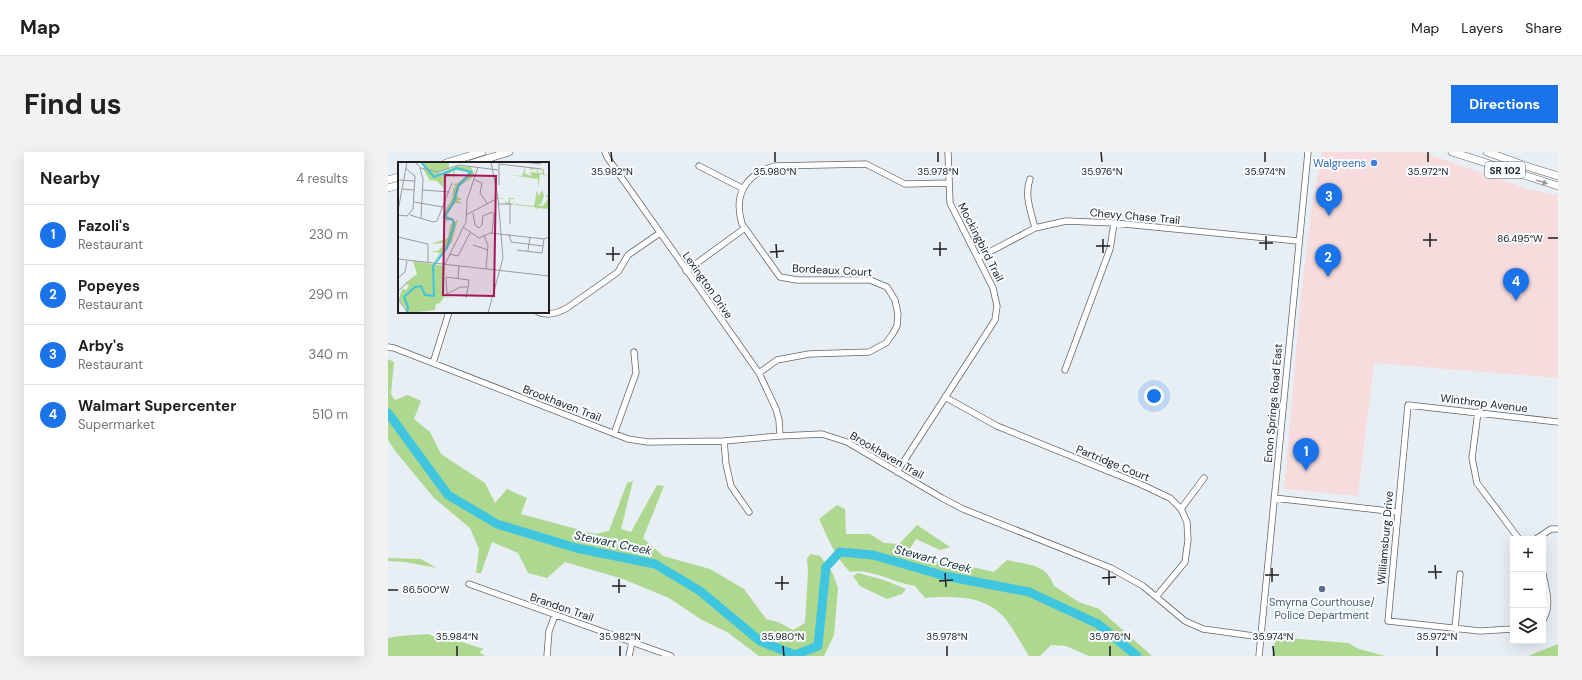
<!DOCTYPE html>
<meta charset="utf-8">
<style>
body{margin:0;font-family:"DM Sans",sans-serif;background:#f2f2f2;color:#202124}
.controls{position:absolute;right:12px;bottom:12px;display:grid;overflow:hidden;border-radius:0px;box-shadow:0 4px 16px #0002}
.controls button{width:36px;height:36px;display:grid;place-items:center;padding:0;border:0;border-bottom:1px solid #e0e0e0;background:#fff;color:#202124;font:20px sans-serif}
.you{position:absolute;left:766px;top:244px;width:14px;height:14px;margin:-10px;border:3px solid #fff;border-radius:50%;background:#1a73e8;box-shadow:0 0 0 6px #1a73e833}
.badge{display:grid;place-items:center;width:26px;height:26px;border-radius:50%;background:#1a73e8;color:#fff;font-size:13px;font-weight:700}
.pin{position:absolute;translate:-50% -33px;filter:drop-shadow(0 1px 2px #0008)}
.pin::after{content:'';position:absolute;top:21px;width:14px;height:12px;background:inherit;clip-path:polygon(0 0,100% 0,50% 100%)}
.list{margin:0;padding:0;list-style:none}
h2{display:flex;justify-content:space-between;align-items:center;height:52px;margin:0;padding:0 16px;font-size:17px}
h2 small{font-size:13px;font-weight:400;color:#757577}
.list li{display:grid;grid-template-columns:26px 1fr auto;gap:12px;align-items:center;box-sizing:border-box;height:60px;padding:0 16px;border-top:1px solid #e0e0e0}
.list b{display:block;font-size:15px;white-space:nowrap}
.list p{margin:0;font-size:13px;white-space:nowrap;color:#757577}
.list em{font-size:13px;font-style:normal;color:#757577}
.icon{flex:none;width:22px;height:22px;fill:none;stroke:currentColor;stroke-width:2;stroke-linecap:round;stroke-linejoin:round}
.map{position:relative;flex:none;width:1170px;height:504px;overflow:hidden;border-radius:0px}
header{display:flex;align-items:center;gap:24px;box-sizing:border-box;height:56px;padding:0 20px;background:#fff;border-bottom:1px solid #e0e0e0}
header strong{font-size:19px}
nav{display:flex;gap:22px;margin-inline-start:auto;font-size:14px}
.intro{display:flex;align-items:center;justify-content:space-between;box-sizing:border-box;height:96px;padding:0 24px}
h1{margin:0;font-size:28px}
.button{padding:10px 18px;border-radius:0px;background:#1a73e8;color:#fff;font-size:14px;font-weight:700}
main{display:flex;gap:24px;padding:0 24px}
aside{flex:1;background:#fff;border-radius:0px;box-shadow:0 4px 16px #0002}
.map>svg:first-child{display:block}
.commercial{fill:#f7dcde}
.green{fill:#aed790}
.lines{fill:none;stroke-linecap:round;stroke-linejoin:round}
.river{stroke:#40c5df;stroke-width:9}
.minor-casing{stroke:#61666a;stroke-width:7}
.major-casing{stroke:#61666a;stroke-width:8}
.minor{stroke:#fff;stroke-width:5.5}
.major{stroke:#fff;stroke-width:7}
.oneway{fill:#999a9b}
.ticks{fill:none;stroke:#1d1f21;stroke-width:1.5}
.shop-dot{fill:#3f7fe0;stroke:#f8fcff;stroke-width:1.5}
.service-dot{fill:#5c6f8a;stroke:#f8fcff;stroke-width:1.5}
.labels{text-anchor:middle;stroke-width:4;stroke-linejoin:round;paint-order:stroke}
.shield{fill:#f8fcff;stroke:#5f6164;stroke-width:1}
.shield-label{font-size:10px;font-weight:bold;fill:#1d1f21}
.shop-label{font-size:11px;fill:#366cbe;stroke:#f8fcff;text-anchor:end}
.street-label{font-size:11px;fill:#1d1f21;stroke:#f8fcff}
.service-label{font-size:11px;fill:#4e5e75;stroke:#f8fcff}
.water-label{font-size:12px;font-style:italic;fill:#1b3236;stroke:#f8fcff}
.inset-river{fill:none;stroke:#40c5df;stroke-width:2}
.inset-road{fill:none;stroke:#979ca0;stroke-width:1}
.view{fill:#a51658;fill-opacity:0.15;stroke:#a51658;stroke-width:2}
.inset-edge{fill:none;stroke:#1d1f21;stroke-width:2}
.ticks-label{font-size:10px;text-anchor:middle;fill:#1d1f21;stroke:#f8fcff;stroke-width:4;stroke-linejoin:round;paint-order:stroke}
</style>
<header>
<strong>Map</strong>
<nav><a>Map</a><a>Layers</a><a>Share</a></nav>
</header>
<div class="intro"><h1>Find us</h1><a class="button">Directions</a></div>
<main>
<aside>
<h2>Nearby<small>4 results</small></h2>
<ul class="list">
<li><span class="badge">1</span><div><b>Fazoli's</b><p>Restaurant</p></div><em>230 m</em></li>
<li><span class="badge">2</span><div><b>Popeyes</b><p>Restaurant</p></div><em>290 m</em></li>
<li><span class="badge">3</span><div><b>Arby's</b><p>Restaurant</p></div><em>340 m</em></li>
<li><span class="badge">4</span><div><b>Walmart Supercenter</b><p>Supermarket</p></div><em>510 m</em></li>
</ul>
</aside>
<div class="map">
<svg width="1170" height="504" viewBox="0 0 1170 504">
<rect width="100%" height="100%" fill="#e8eff4"/>
<path class="commercial" d="M934 0H1034L1140 37 1170 43V226L986 211 970 344 896 337 913 144 924 54Z"/>
<path class="green" d="M0 207 6 210 3 242 7 248 20 243 33 249 26 267 42 280 53 302 97 331 107 351 119 337 139 346 133 362 207 382 221 379 239 331 245 329 233 377 243 380 269 333 276 334 255 386 275 404 322 417 356 437 378 467 390 470 405 478 417 471 420 420 419 407 422 402 432 404 444 420 450 436 446 483 436 504H371L339 480 314 468 281 446 235 427 177 410 159 426 140 421 130 401 104 390 93 421H88L91 397 82 376 46 346 8 300 0 288Z
M449 353 457 357 458 382H482L496 391 511 392 529 373 562 395 552 398 528 387 520 400 551 410 580 414 606 420 619 408C639 413 659 411 666 434L691 450 711 457 764 504H701L678 494 663 493 652 504H641C634 493 622 471 614 463 594 443 563 444 537 446L527 434C505 431 484 416 462 420 447 405 440 386 431 367Z
M0 406 33 407 49 416 17 410 0 409Z
M470 421 496 428 518 437 514 442 499 447 472 434 465 424Z
M41 482 52 488 74 490 96 497 91 500 97 504H0V485L1 486 11 484Z
M888 485 960 491 971 497 997 504H884Z
M1170 492V504H1139H1140Z"/>
<g class="lines">
<path class="river" d="M0 261 60 343 109 372 188 396 267 412 312 439 372 489 407 503 430 494 438 415 452 400 485 403 557 424 641 440 710 472 749 504"/>
<defs>
<path id="minor" d="M217 0 219 5 371 221 388 257 391 268 392 284
M311 14 354 36
M642 27C636 43 643 60 647 76
M590 106 647 76 678 69 726 71 910 89
M298 119 357 76
M150 160C159 164 170 161 179 156L230 120 240 103 272 81
M0 195 6 196 240 287 260 290 336 289 392 284 434 282 459 290 554 346 575 357 723 416 755 434 797 469 815 477 873 485
M45 211 61 160
M677 218 722 97 726 71
M371 221 389 208 421 202 481 200 498 191 504 183 509 174 510 162 507 148 499 135 482 128H409L392 125 354 72C345 42 358 22 387 14L478 12 517 32 561 31
M557 245 609 274 752 332 782 346 793 357 799 370 800 388 797 410 768 445
M1090 260 1084 306 1089 331 1131 387
M226 282 248 221 246 200
M336 289 338 312 343 334 361 360
M509 320 607 168 609 154 605 136 562 51 560 0
M886 346 1009 360
M793 357 816 326
M1148 387 1163 377H1170
M1155 422C1158 437 1164 454 1155 468
M81 432 283 504
M1067 477 1072 422
M1125 477 1092 479 1000 469 1020 253 1170 270
M159 504 161 479 167 463
M241 504 244 490
M871 504 920 0"/>
<path id="major" d="M1064 0 1170 34
M1099 0 1141 15 1170 24
M58 11 94 0
M85 11 121 0
M0 28 11 25
M0 36 11 33"/>
</defs>
<use href="#minor" class="minor-casing"/>
<use href="#major" class="major-casing"/>
<use href="#minor" class="minor"/>
<use href="#major" class="major"/>
</g>
<defs><path id="oneway-solid" d="M-6-.8H1V-3.2L6.5 0L1 3.2V.8H-6Z"/></defs>
<use class="oneway" href="#oneway-solid" transform="translate(1154 30) rotate(17)"/>
<path class="ticks" d="M223 0 224 10M387 0V10M550 0V10M713 0 714 10M877 0V10M1040 0V10M1042 81V95M878 84V98M1160 86H1170M715 87V101M1035 88H1049M552 90V104M871 91H885M388 92 389 106M708 94H722M225 95V109M545 97H559M382 100 396 99M218 102H232M1047 413 1048 427M884 416V430M721 419V433M1040 420H1054M557 421 558 435M877 423H891M394 424V438M714 426 728 425M231 427V441M551 429 565 428M387 431H401M224 434H238M0 438H10M69 494V504M232 494V504M395 494 396 504M559 494V504M722 494V504M885 494 886 504M1049 494V504"/>
<circle class="shop-dot" cx="986" cy="11" r="4"/>
<circle class="service-dot" cx="934" cy="437" r="4"/>
<g class="labels">
<rect class="shield" x="1097" y="10" width="40" height="16" rx="3"/>
<g class="shield-label">
<text x="1117" y="22">SR 102</text>
</g>
<g class="shop-label">
<text x="978" y="15">Walgreens</text>
</g>
<g class="street-label">
<text transform="translate(747 64) rotate(5)" y="4">Chevy Chase Trail</text>
<text transform="translate(593 90) rotate(63)" y="4">Mockingbird Trail</text>
<text transform="translate(444 118) rotate(3)" y="4">Bordeaux Court</text>
<text transform="translate(320 133) rotate(55)" y="4">Lexington Drive</text>
<text transform="translate(174 251) rotate(21)" y="4">Brookhaven Trail</text>
<text transform="translate(885 251) rotate(-85)" y="4">Enon Springs Road East</text>
<text transform="translate(1096 251) rotate(7)" y="4">Winthrop Avenue</text>
<text transform="translate(499 303) rotate(30)" y="4">Brookhaven Trail</text>
<text transform="translate(725 311) rotate(22)" y="4">Partridge Court</text>
<text transform="translate(997 386) rotate(-85)" y="4">Williamsburg Drive</text>
<text transform="translate(174 455) rotate(19)" y="4">Brandon Trail</text>
</g>
<g class="service-label">
<text x="934" y="454">Smyrna Courthouse/<tspan x="934" dy="13">Police Department</tspan></text>
</g>
<g class="water-label">
<text transform="translate(225 391) rotate(12)" y="4">Stewart Creek</text>
<text transform="translate(545 407) rotate(15)" y="4">Stewart Creek</text>
</g>
</g>
<g transform="translate(10 10)">
<rect width="151" height="151" fill="#e8eff4"/>
<path d="M24 0H51V6L41 10 29 7ZM59 4 73 5 77 13 62 24 59 34 64 38H59L64 41H56L49 54 56 57 48 59 45 52 54 37 55 27 58 24 55 22 60 21 70 13 69 10 57 8 56 16V18L55 9 49 13 45 25 39 19 33 18V20L25 7 43 11ZM127 5V12L134 14 132 10 139 11V7L132 8V6L140 7V11H145L144 7H146V12L151 14 142 12 140 27V17L111 13 124 14ZM102 28V36L107 37 108 41 111 40V36H116L117 42 136 44 139 28 141 34 144 28 146 34 143 42 139 43 145 44 150 37 148 33H151V47L139 46 138 48 137 45 117 43 116 37H112V42H107V37H102ZM60 57 54 80 35 101 42 91 32 89H40L47 81 33 82 50 76 52 63ZM15 99 47 104 45 130 46 134 57 136 46 135 42 141 38 142 37 148 11 151 1 137 4 127 8 128 11 123 7 121 19 112Z" fill="#aed790"/>
<path class="inset-river" d="M9 150 10 145 6 135 17 125 23 124 27 133 36 134 35 104 49 86 56 63 55 58 46 55 56 40 60 24 73 10 59 6 36 15 23 0"/>
<path class="inset-road" d="M17 0 23 6 40 10 61 3 100 8M125 0 143 2M22 6 25 17 23 57M0 18 17 19M77 18 84 21 82 31 89 41M101 23V2L144 7M4 27 16 28M25 28 51 30M16 40 45 45M101 42H115M112 42V62M0 49 9 0M75 51 77 63 81 66 84 63 85 54 94 50 96 53 94 71M0 53 9 54 15 47 17 14 7 6M12 53 35 60 39 59 54 21M68 53 100 36M65 65 81 76 92 71 146 77 151 75M111 72 113 80 145 84M86 74 90 83 88 107M0 75 30 82V101M75 83 90 88M119 88 144 91 146 77M130 89 132 75M51 92 60 94 72 71M0 97 151 114M47 102 68 60 69 38 80 5M0 116 7 110 9 99M60 117 61 104M0 129 9 121M68 136 70 125 71 118 48 115 49 132 62 125H70M0 137 10 151M90 151 105 96 100 36 93 0"/>
<path class="view" d="M47 13 98 14 96 134 45 133Z"/>
<rect width="151" height="151" class="inset-edge"/>
</g>
<g class="ticks-label">
<text x="224" y="23">35.982°N</text>
<text x="387" y="23">35.980°N</text>
<text x="550" y="23">35.978°N</text>
<text x="714" y="23">35.976°N</text>
<text x="877" y="23">35.974°N</text>
<text x="1040" y="23">35.972°N</text>
<text x="1132" y="90">86.495°W</text>
<text x="38" y="441">86.500°W</text>
<text x="69" y="488">35.984°N</text>
<text x="232" y="488">35.982°N</text>
<text x="395" y="488">35.980°N</text>
<text x="559" y="488">35.978°N</text>
<text x="722" y="488">35.976°N</text>
<text x="885" y="488">35.974°N</text>
<text x="1049" y="488">35.972°N</text>
</g>
</svg>
<div class="controls">
<button>+</button>
<button>−</button>
<button><svg class="icon" aria-label="layers" viewBox="0 0 24 24"><path d="M12 4l9 5-9 5-9-5zM3 14l9 5 9-5"/></svg></button>
</div>
<div class="you"></div>
<div class="pin badge" style="left:918px;top:319px">1</div>
<div class="pin badge" style="left:940px;top:125px">2</div>
<div class="pin badge" style="left:941px;top:64px">3</div>
<div class="pin badge" style="left:1128px;top:149px">4</div>
</div>
</main>
